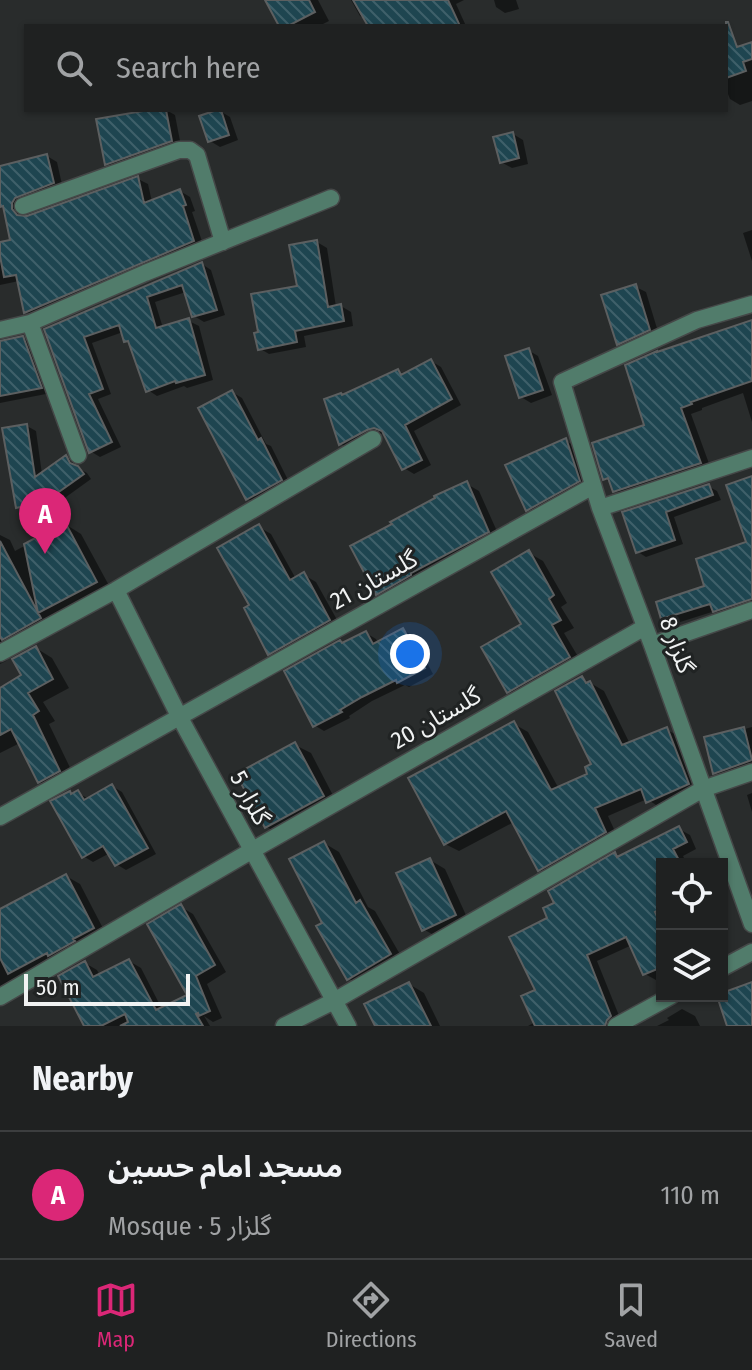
<!DOCTYPE html>
<meta charset="utf-8">
<style>
body{margin:0;font-family:"Fira Sans Condensed","Noto Sans Arabic",sans-serif;background:#27292a;color:#f1f3f6}
.controls{position:absolute;right:24px;bottom:24px;display:grid;overflow:hidden;border-radius:0px;box-shadow:0 2px 6px #0004}
.controls button{width:72px;height:72px;display:grid;place-items:center;padding:0;border:0;border-bottom:2px solid #3c3e3f;background:#1f2121;color:#f1f3f6;font:40px sans-serif}
.scale{position:absolute;left:24px;bottom:20px;width:166px;box-sizing:border-box;padding-left:8px;border:4px solid #f1f3f3;border-top:0;font-size:22px;line-height:28px;white-space:nowrap;color:#f1f3f3;-webkit-text-stroke:6px #202323;paint-order:stroke}
.you{position:absolute;left:410px;top:654px;width:28px;height:28px;margin:-20px;border:6px solid #fff;border-radius:50%;background:#1a73e8;box-shadow:0 0 0 12px #1a73e833}
.badge{display:grid;place-items:center;width:52px;height:52px;border-radius:50%;background:#db2777;color:#fff;font-size:26px;font-weight:700}
.pin{position:absolute;translate:-50% -66px;filter:drop-shadow(0 2px 4px #0008)}
.pin::after{content:'';position:absolute;top:42px;width:28px;height:24px;background:inherit;clip-path:polygon(0 0,100% 0,50% 100%)}
.list{margin:0;padding:0;list-style:none}
h2{display:flex;justify-content:space-between;align-items:center;height:104px;margin:0;padding:0 32px;font-size:34px}
h2 small{font-size:26px;font-weight:400;color:#a1a3a5}
.list li{display:grid;grid-template-columns:52px 1fr auto;gap:24px;align-items:center;box-sizing:border-box;height:128px;padding:0 32px;border-top:2px solid #3c3e3f}
.list b{display:block;font-size:30px;white-space:nowrap}
.list p{margin:0;font-size:26px;white-space:nowrap;color:#a1a3a5}
.list em{font-size:26px;font-style:normal;color:#a1a3a5}
.icon{flex:none;width:44px;height:44px;fill:none;stroke:currentColor;stroke-width:2;stroke-linecap:round;stroke-linejoin:round}
.map{position:relative;flex:none;width:752px;height:1026px;overflow:hidden}
.search{position:absolute;background:#1f2121;box-shadow:0 2px 6px #0004;left:24px;right:24px;top:24px;height:88px;display:flex;align-items:center;gap:20px;box-sizing:border-box;padding:0 28px;border-radius:0px;color:#a1a3a5;font-size:30px}
.sheet{height:232px;background:#1f2121}
nav{display:flex;justify-content:space-around;align-items:center;box-sizing:border-box;height:112px;border-top:2px solid #3c3e3f;background:#1f2121;font-size:22px;color:#a1a3a5}
nav a{display:grid;justify-items:center;gap:4px}
nav .on{color:#db2777}
.map>svg:first-child{display:block}
.shadow{fill:#0007}
.building{fill:url(#building-back-hatch);stroke:#5c5f60;stroke-width:2}
.lines{fill:none;stroke-linecap:round;stroke-linejoin:round}
.minor-casing{stroke:#454848;stroke-width:19}
.minor{stroke:#517c6b;stroke-width:16}
.labels{text-anchor:middle;stroke-width:6;stroke-linejoin:round;paint-order:stroke}
.street-label{font-size:24px;fill:#f1f3f3;stroke:#202323}
</style>
<div class="map">
<svg width="752" height="1026" viewBox="0 0 752 1026">
<defs>
<pattern id="building-back-hatch" width="6" height="6" patternUnits="userSpaceOnUse" patternTransform="scale(2)"><rect width="6" height="6" fill="#1e4550"/><path d="M-1 5l2 2M0 0l6 6M5-1l2 2" fill="none" stroke="#3f606a"/></pattern>
</defs>
<rect width="100%" height="100%" fill="#292c2c"/>
<path class="shadow" d="M267 0H318L329 21 319 26H281Z
M351 0H464L456 4 466 26H370L366 19 360 16Z
M494 0H516L519 9 505 13 496 7Z
M752 44V101L740 105 730 99 726 89V53Z
M159 110H166L175 115 181 146 117 169 107 164Z
M220 111 230 117 238 140 220 147 210 141Z
M513 134 523 140 528 164 512 168 501 162Z
M47 156 57 162 63 189 22 210 24 218 138 179 148 184 152 202 180 191 190 197 195 211 192 212 204 247 36 318 26 312 19 281 0 285V244L13 241 0 190V168Z
M752 230V261L743 233Z
M317 242 327 248 336 307 341 306 351 312 353 326 304 336 306 347 269 354 259 348 299 287Z
M202 264 211 270 225 315 204 322 194 316 186 292 155 302 163 328 189 321 199 326 213 380 187 388 184 386 157 396 148 390 131 344 126 340 123 332 92 343 111 394 98 399 121 447 100 457 90 451 46 330Z
M636 287 646 292 659 335 628 349 618 343Z
M752 322V422L743 393 702 408V410L691 414 711 469 626 497 615 491 612 483 605 479 646 426Z
M23 338 33 344 51 393 0 403V342Z
M528 350 538 356 552 395 531 403 521 397Z
M431 361 441 367 461 405 414 431 431 465 414 474 404 468 386 433 379 434 351 450 341 444 326 400 343 397 398 371 405 375Z
M232 392 242 398 266 444 271 446 291 486 258 505 248 499Z
M27 426 36 431 42 474 66 457 75 462 78 468 87 473 91 479 55 505 27 512 18 506Z
M566 441 575 446 589 486 537 515 528 509Z
M752 478V608L726 617 715 611 674 624 663 618 707 587 748 544Z
M467 484 479 491 500 538 389 600 377 593 394 525Z
M708 486 717 491 721 500 674 517 683 544 646 557 638 552 625 514Z
M65 524 81 534 112 591 11 652 6 661 0 664V535L10 540 15 551Z
M259 527 271 534 296 579 304 575 316 582 341 627 282 660 270 653 252 606Z
M529 553 543 561 567 603 561 607 574 628 564 633 583 665 522 699 508 691 524 625Z
M403 630 413 636 433 674 409 687 405 685 372 701 349 716 350 718 324 731 314 725 344 644 366 633 376 639 378 643Z
M36 648 52 658 69 688 43 702 55 721 49 724 76 780 56 792 39 782 20 743 0 753V691L23 676Z
M582 678 604 691 630 744 667 730 681 737 702 792 662 809 647 799 608 816 619 840 553 878 539 870 514 822 459 851 445 844 514 724 528 732 559 789 590 775 594 765Z
M752 727V769L726 779 715 772 707 739Z
M295 745 311 753 338 805 282 836 267 827Z
M112 786 122 792 156 854 126 870 116 864 110 853 93 862 83 856 70 793 73 795 78 793 89 799Z
M752 793V812L747 795Z
M679 829 690 835 696 849 683 856 687 864H662V977L656 980 645 974 632 945 597 961 622 1023 618 1026H528L535 1022 538 991 550 919 557 904 615 855 620 857Z
M324 843 339 852 368 907 375 911 405 963 363 987 348 978 324 923Z
M430 860 445 869 470 924 439 938 423 929Z
M66 876 80 884 107 936 0 999V911Z
M181 907 193 914 226 972 207 984 222 1018 213 1022 204 1016 210 1026H86L85 963 97 970 100 976 129 961 141 968 162 1009 190 996Z
M409 984 424 993 440 1026H377Z
M682 1009 695 1016 700 1026H657L669 1020 667 1018Z"/>
<path class="building" d="M265 0H309L315 12 288 26H279Z
M353 0H448L460 26H368Z
M726 22H728L737 47 752 42V59L743 62 746 71 726 78Z
M149 110H166L172 141 105 165 96 119Z
M217 110H221L229 135 208 142 199 116Z
M513 132 519 158 500 163 493 137Z
M47 154 54 183 15 198 12 203V209L17 215 27 216 138 176 144 203 180 189 186 205 183 206 194 241 24 313 16 275 4 277 0 256V242L10 240 3 206 0 207V166Z
M317 240 328 307 341 304 344 321 295 331 297 342 258 350 254 333 258 332 251 294 297 286 289 245Z
M202 262 217 310 192 317 182 285 147 297 156 328 189 318 205 375 176 383 175 381 146 392 128 341 124 342 119 325 84 337 103 389 89 394 112 442 89 453 44 329Z
M636 284 650 330 617 345 601 295Z
M752 320V381L691 402 692 404 681 408 701 463 613 492 608 478 603 480 592 443 644 425 625 365 657 351V352Z
M23 336 42 388 0 396V341Z
M529 348 543 390 519 398 505 356Z
M431 359 452 399 405 425 422 460 402 470 382 431 374 428 367 430 339 445 324 399 341 393 342 395 398 369 401 375Z
M232 390 258 440 261 438 282 480 246 500 198 408Z
M27 424 35 477 66 455 70 463 78 466 84 474 46 501 16 508 2 428Z
M566 438 580 481 526 511 505 465Z
M752 476V599L713 612 710 604 661 619 656 602 704 586 696 559 746 542 726 485Z
M467 481 489 532 411 573V575L376 595 350 546 392 524 390 522 435 498 434 496Z
M709 484 713 495 666 512 675 540 636 553 622 512Z
M65 522 97 582 38 613 24 544Z
M259 524 290 580 304 572 330 620 268 655 244 608 249 605 217 548Z
M0 541 41 618 2 640 0 637Z
M529 550 554 595 549 599 561 620 552 625 570 657 507 693 481 647 521 624 491 572Z
M403 628 425 668 397 683 396 680 362 697 340 710 342 712 313 727 284 671 340 640 342 643 366 631 373 644Z
M36 646 53 679 28 693 39 711 33 715 60 771 38 783 11 729 0 735V688L21 675 12 659Z
M582 676 586 683 590 681 622 745 667 727 689 784 646 803 641 789 595 808 606 832 538 871 506 811 444 845 408 778 514 721 551 790 587 774 585 767 591 764 555 691Z
M744 727 752 760 713 774 704 737Z
M295 742 324 796 265 828 236 774Z
M112 784 148 848 115 866 103 846 82 858 50 801 70 791 71 794 78 790 84 800Z
M679 826 687 842 673 849 681 864H662V908L655 912 662 927V967L643 975 626 937 587 955 611 1016 607 1020 605 1026H535L521 996 535 990 509 937 547 918 543 908 554 903 548 891 615 852 617 857Z
M324 841 356 903 360 900 391 954 347 980 316 926 322 923 289 859Z
M430 858 456 915 422 931 396 873Z
M66 874 94 928 73 939 75 941 48 956 47 953 8 974 0 958V909Z
M181 904 215 965 196 976 210 1011 199 1016 198 1013 196 1014 203 1026H120L128 1022 125 1014 101 1026H84L58 976 85 961 93 977 129 959 156 1010 187 995 147 924Z
M409 982 431 1026H375L364 1004Z
M752 982V1026H727L717 996H722V993Z"/>
<g class="lines">
<defs>
<path id="minor" d="M23 206 179 150H190L197 155 223 242
M752 304 697 320 562 382 600 508 652 645 752 924
M30 323 78 455
M0 330 30 323 145 273 331 198
M600 508 752 458
M116 590 179 716 348 1026
M652 645 752 610
M0 653 116 590 373 439
M0 817 593 486
M722 968 752 952
M0 997 251 851 645 627
M284 1026 334 1001 703 789 752 772
M616 1026 671 996"/>
</defs>
<use href="#minor" class="minor-casing"/>
<use href="#minor" class="minor"/>
</g>
<g class="labels">
<g class="street-label">
<text transform="translate(374 580) rotate(-29)" y="8">گلستان 21</text>
<text transform="translate(677 645) rotate(70)" y="8">گلزار 8</text>
<text transform="translate(436 718) rotate(-30)" y="8">گلستان 20</text>
<text transform="translate(250 798) rotate(62)" y="8">گلزار 5</text>
</g>
</g>
</svg>
<div class="controls">
<button><svg class="icon" aria-label="locate" viewBox="0 0 24 24"><circle cx="12" cy="12" r="6"/><path d="M12 2v4M12 18v4M2 12h4M18 12h4"/></svg></button>
<button><svg class="icon" aria-label="layers" viewBox="0 0 24 24"><path d="M12 4l9 5-9 5-9-5zM3 14l9 5 9-5"/></svg></button>
</div>
<div class="scale">50 m</div>
<div class="you"></div>
<div class="pin badge" style="left:45px;top:554px">A</div>
<div class="search"><svg class="icon" aria-label="search" viewBox="0 0 24 24"><circle cx="10" cy="10" r="6"/><path d="M15 15l6 6"/></svg>Search here</div>
</div>
<section class="sheet">
<h2>Nearby<small></small></h2>
<ul class="list">
<li><span class="badge">A</span><div><b>مسجد امام حسین</b><p>Mosque · گلزار 5</p></div><em>110 m</em></li>
</ul>
</section>
<nav>
<a class="on"><svg class="icon" aria-label="map" viewBox="0 0 24 24"><path d="M3 6l6-2 6 2 6-2v14l-6 2-6-2-6 2zM9 4v14M15 6v14"/></svg>Map</a>
<a><svg class="icon" aria-label="directions" viewBox="0 0 24 24"><path d="M12 3l9 9-9 9-9-9zM9 14v-3h6M13 9l2 2-2 2"/></svg>Directions</a>
<a><svg class="icon" aria-label="saved" viewBox="0 0 24 24"><path d="M7 4h10v16l-5-4-5 4z"/></svg>Saved</a>
</nav>
